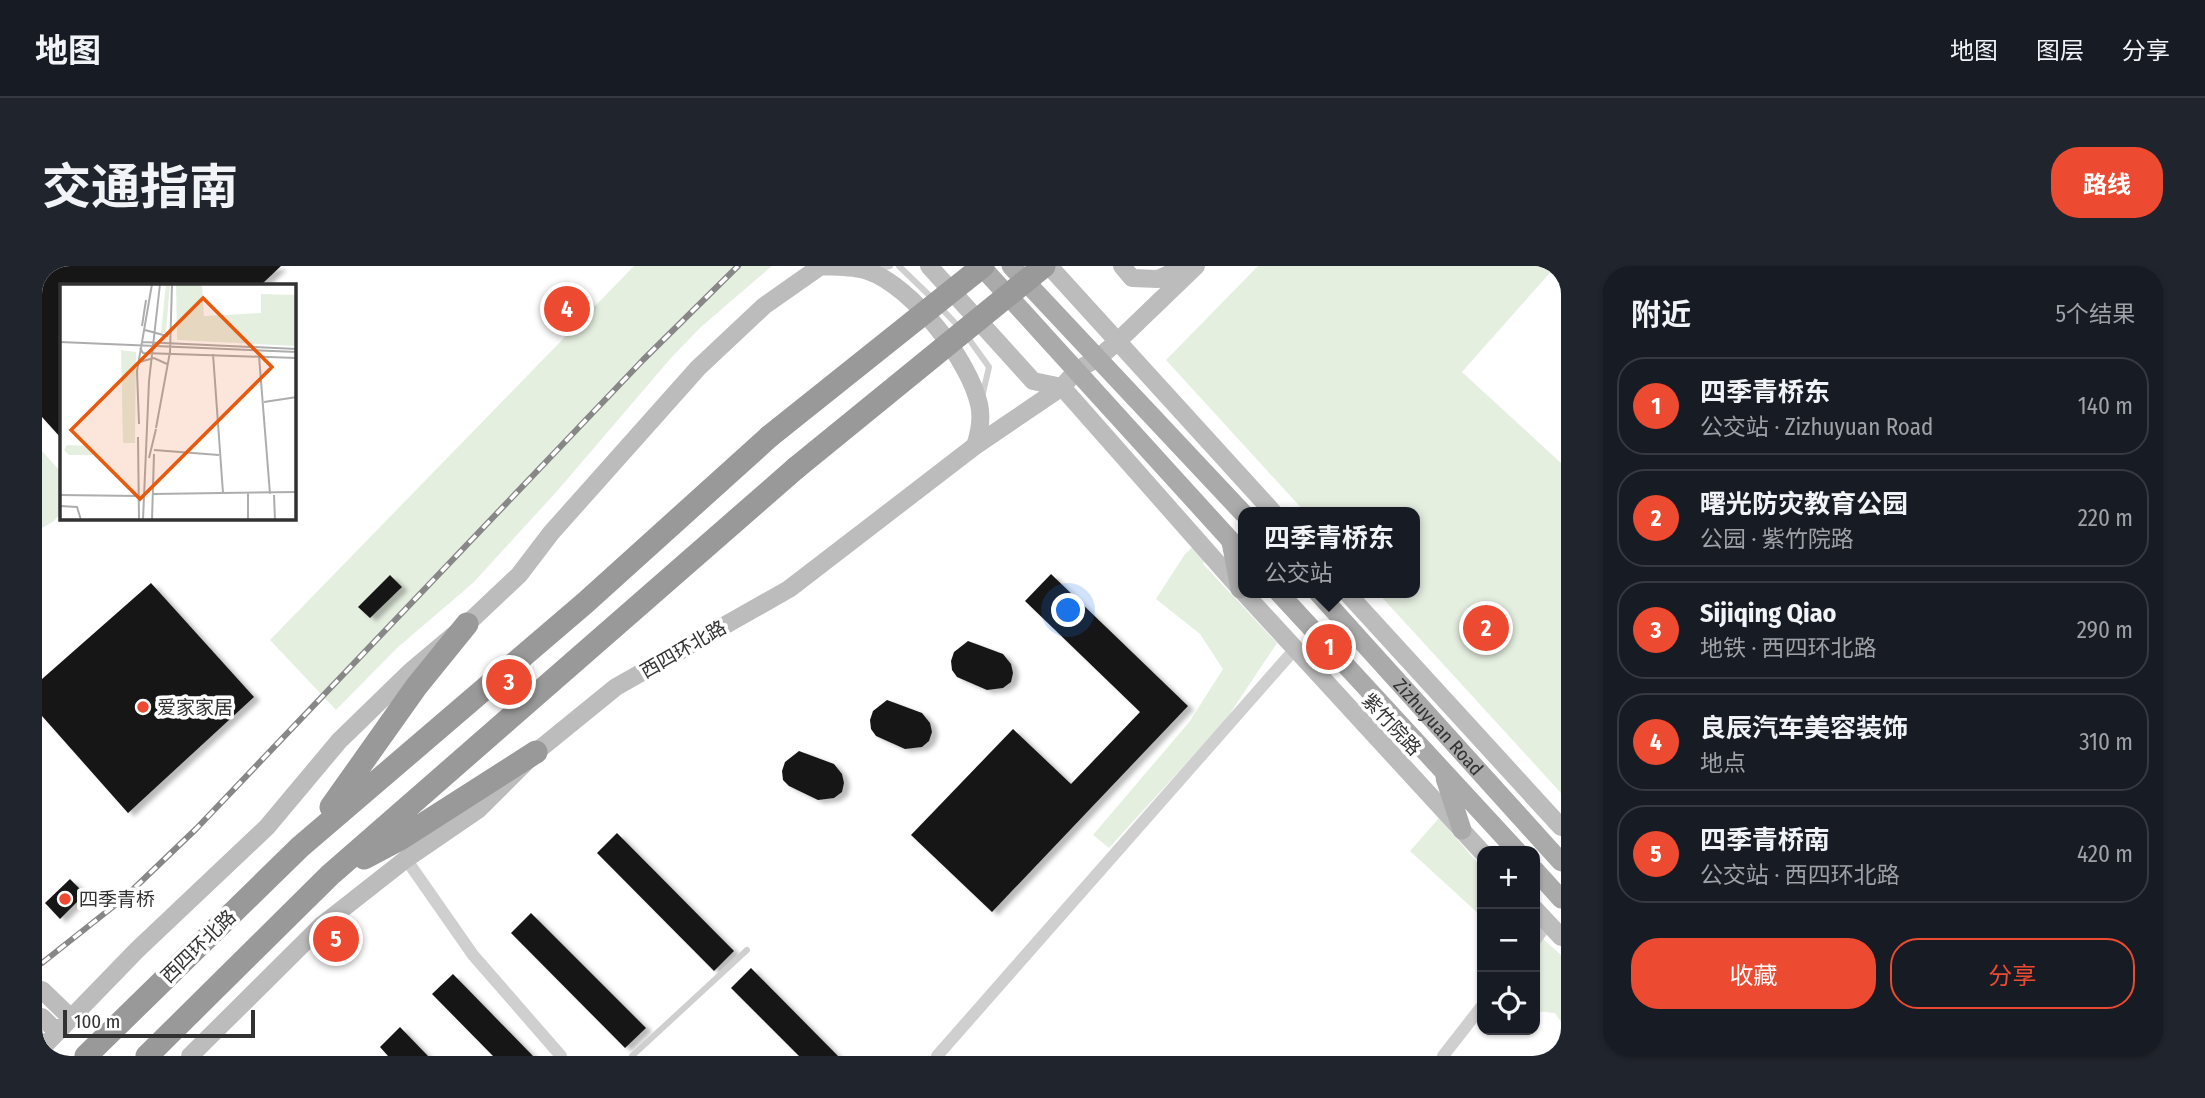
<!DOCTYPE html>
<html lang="zh">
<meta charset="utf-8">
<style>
body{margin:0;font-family:"Fira Sans Condensed","Noto Sans SC",sans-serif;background:#20242c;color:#f1f3f6}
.controls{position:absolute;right:21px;bottom:21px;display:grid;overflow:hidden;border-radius:14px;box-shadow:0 2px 5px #0004}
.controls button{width:63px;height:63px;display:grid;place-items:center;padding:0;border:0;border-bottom:2px solid #363941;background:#171b24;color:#f1f3f6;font:35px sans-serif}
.scale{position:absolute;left:21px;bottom:18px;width:192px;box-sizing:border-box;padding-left:7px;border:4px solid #323232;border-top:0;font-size:19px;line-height:24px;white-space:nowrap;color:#323232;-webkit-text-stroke:5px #fff;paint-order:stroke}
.you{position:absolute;left:1027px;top:345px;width:24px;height:24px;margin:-18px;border:5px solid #fff;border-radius:50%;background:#1a73e8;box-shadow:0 0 0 10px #1a73e833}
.badge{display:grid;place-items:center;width:46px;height:46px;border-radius:50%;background:#ec4b31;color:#fff;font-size:23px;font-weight:700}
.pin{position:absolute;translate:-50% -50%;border:4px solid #fff;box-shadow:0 2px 7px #0006}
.popup{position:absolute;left:1196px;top:241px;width:182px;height:91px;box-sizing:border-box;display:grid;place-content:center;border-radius:14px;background:#171b24;filter:drop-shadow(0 2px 5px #0005);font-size:23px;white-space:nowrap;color:#9ea1a6}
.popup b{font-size:26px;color:#f1f3f6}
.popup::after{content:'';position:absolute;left:50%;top:100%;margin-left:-14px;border:14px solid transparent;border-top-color:#171b24}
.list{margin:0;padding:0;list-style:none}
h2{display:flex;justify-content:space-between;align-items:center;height:91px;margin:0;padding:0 28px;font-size:30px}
h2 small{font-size:23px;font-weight:400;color:#9ea1a6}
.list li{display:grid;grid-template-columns:46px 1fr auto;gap:21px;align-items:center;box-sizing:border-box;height:98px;margin:0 14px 14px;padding:0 14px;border:2px solid #363941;border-radius:28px}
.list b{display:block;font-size:26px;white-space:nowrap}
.list p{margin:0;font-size:23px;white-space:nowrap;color:#9ea1a6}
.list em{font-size:23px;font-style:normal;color:#9ea1a6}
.actions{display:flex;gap:14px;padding:21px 28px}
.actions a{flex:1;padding:16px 0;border:2px solid #ec4b31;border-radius:28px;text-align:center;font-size:24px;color:#ec4b31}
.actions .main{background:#ec4b31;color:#fff}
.icon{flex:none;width:38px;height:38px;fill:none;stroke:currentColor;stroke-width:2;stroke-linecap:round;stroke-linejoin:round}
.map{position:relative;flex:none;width:1519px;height:790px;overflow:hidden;border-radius:28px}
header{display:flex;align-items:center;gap:42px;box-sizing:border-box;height:98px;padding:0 35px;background:#171b24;border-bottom:2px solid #363941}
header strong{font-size:33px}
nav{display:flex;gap:38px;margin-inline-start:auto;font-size:24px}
.intro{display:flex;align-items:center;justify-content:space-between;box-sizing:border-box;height:168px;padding:0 42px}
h1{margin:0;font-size:49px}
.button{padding:18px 32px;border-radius:28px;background:#ec4b31;color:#fff;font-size:24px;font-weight:700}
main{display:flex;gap:42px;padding:0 42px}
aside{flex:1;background:#171b24;border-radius:28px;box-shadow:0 2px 5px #0004}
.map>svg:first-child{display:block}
.green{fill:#e5efe0}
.building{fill:#191919;filter:url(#shadow)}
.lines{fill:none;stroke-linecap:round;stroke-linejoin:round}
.lane{stroke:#cfcfcf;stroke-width:6}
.street{stroke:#cfcfcf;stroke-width:12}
.secondary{stroke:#bcbcbc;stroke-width:18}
.primary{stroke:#aaa;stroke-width:19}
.highway{stroke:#999;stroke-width:23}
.rail-casing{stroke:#878787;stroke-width:6}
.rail{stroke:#fff;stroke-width:3.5;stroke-dasharray:10;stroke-linecap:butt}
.highway-bridge{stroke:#999;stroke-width:23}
.poi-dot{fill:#ec4b31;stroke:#fff;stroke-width:2.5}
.labels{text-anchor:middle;stroke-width:7;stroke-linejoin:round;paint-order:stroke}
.street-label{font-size:19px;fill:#323232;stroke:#fff}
.poi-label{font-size:19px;fill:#323232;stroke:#fff;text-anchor:start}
.inset-road{fill:none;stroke:#adadad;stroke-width:2}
.view{fill:#e8590c;fill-opacity:0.15;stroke:#e8590c;stroke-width:3.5}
.inset-edge{fill:none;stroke:#323232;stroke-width:3.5}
</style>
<header>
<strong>地图</strong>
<nav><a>地图</a><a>图层</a><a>分享</a></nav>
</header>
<div class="intro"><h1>交通指南</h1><a class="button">路线</a></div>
<main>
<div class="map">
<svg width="1519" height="790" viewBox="0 0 1519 790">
<defs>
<filter id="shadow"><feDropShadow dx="6" dy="3.5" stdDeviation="2" flood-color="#0004"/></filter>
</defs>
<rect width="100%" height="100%" fill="#fff"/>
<path class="green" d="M592 0H730L659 61 629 92 516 224 431 317 355 382 294 444 228 374Z
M1216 0H1514L1420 106 1519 197V527L1336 327H1373V246H1263L1124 94Z
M0 185 19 206V247L12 255 0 262Z
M1154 278 1165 291 1161 298 1235 377 1183 455 1067 582 1051 569 1148 455 1181 403 1158 368 1114 333 1143 288Z
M1397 552 1440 602V651L1368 585Z
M1499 671 1519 689V756L1513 747 1493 745V679Z"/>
<path class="building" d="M0 0H239L219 19H19V172L0 151Z
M529 21 547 38 521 65 503 47Z
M1009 308 1146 440 950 646 869 569 971 463 1029 518 1098 446 983 335Z
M348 309 360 321 328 352 316 341Z
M109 317 212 431 86 547 0 450V413Z
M926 375 961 388 969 398 971 407 969 416 961 422 945 424 915 411 910 404 909 395 912 386Z
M845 434 880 447 888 457 890 466 887 475 880 481 863 483 834 470 829 463 828 454 831 445Z
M757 485 792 498 800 508 802 517 800 526 792 532 776 534 747 520 741 514 740 505 743 496Z
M575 567 692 685 672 705 555 587Z
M28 613 43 628 18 653 3 637Z
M489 647 604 762 583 782 469 667Z
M709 702 796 790H757L689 722Z
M411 708 491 790H451L390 728Z
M358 761 386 790H346L338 781Z"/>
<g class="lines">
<path class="lane" d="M857 0 891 33
M833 3 848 0
M898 41 917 61
M924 69 947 101 940 131
M590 790 705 684"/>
<path class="street" d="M364 593 431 689 519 790
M1493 674 1506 657
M895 790 1253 383
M1401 790 1440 740"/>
<path class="secondary" d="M778 0C794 1 812 0 826 5 870 20 927 94 937 138 940 151 937 168 933 180
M887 0 991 115 1020 121 1201 326
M1007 0 1231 246
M1080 0 1090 12 1116 13 1145 0
M1202 327 1440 586
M1305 327 1519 561
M1493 643 1519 671
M0 724 29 752
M0 751 15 766
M0 782 95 684 225 561 297 475 368 406 425 358 477 309 509 267 656 102 722 40 779 0
M148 790 280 659 364 593 437 543 494 486 574 421 747 323 933 180 1020 121 1035 104 1056 92 1075 76 1154 0"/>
<g class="primary">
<path d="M939 0 1201 288"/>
<path d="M969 0 1201 247"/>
<path d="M1189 276 1198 323"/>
<path d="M1237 327 1475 585"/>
<path id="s1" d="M1276 327 1519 596"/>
<path d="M1403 512 1420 564"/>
<path d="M1493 604 1519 633"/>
</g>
<path class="highway" d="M289 541 374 421 425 358
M322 592 358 573 494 486
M44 790 258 581 543 337 728 170
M105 790 288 609 754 202"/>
<defs>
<path id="rail" d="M0 697 82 632 154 563 601 94 696 0"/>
</defs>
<use href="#rail" class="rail-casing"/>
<use href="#rail" class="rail"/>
<path class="highway-bridge" d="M728 170 941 0
M754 202 1002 0"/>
</g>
<g class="poi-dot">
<circle cx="101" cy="441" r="7"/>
<circle cx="23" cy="633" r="7"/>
</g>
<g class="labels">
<g class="street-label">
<text transform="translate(641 383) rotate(-30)" y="7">西四环北路</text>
<text transform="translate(1350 458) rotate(47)" y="7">紫竹院路</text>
<text dy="7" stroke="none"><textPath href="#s1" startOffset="180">Zizhuyuan Road</textPath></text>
<text transform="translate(156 680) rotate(-44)" y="7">西四环北路</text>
</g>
<g class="poi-label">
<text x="115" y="448">爱家家居</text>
<text x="37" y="640">四季青桥</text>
</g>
</g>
<g transform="translate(18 18)">
<rect width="236" height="236" fill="#fff"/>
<path d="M106 0H110L106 49H101ZM116 0H142L144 32 201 29V10L236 11V62L117 56ZM61 66 76 68 75 159H63ZM7 161 31 162 33 171H9L4 166Z" fill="#e5efe0"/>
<path class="inset-road" d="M82 42 86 16M85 46 107 52 110 47M0 58 237 68M82 58 237 65M80 64 83 69 237 74M153 70 163 209M199 72 210 210M79 78 94 74 107 80M204 118 237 113M79 140 77 87 92 0M96 144 110 68 112 0M78 153 79 235M94 166 159 171M89 174 96 145M188 209V236M92 210 237 208M0 211 79 212M214 211 215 236M0 222 17 223 21 236M83 236 89 97 100 0M92 236 94 170"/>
<path class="view" d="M143 14 212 83 80 215 11 146Z"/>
<rect width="236" height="236" class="inset-edge"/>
</g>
</svg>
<div class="controls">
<button>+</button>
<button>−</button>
<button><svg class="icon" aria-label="locate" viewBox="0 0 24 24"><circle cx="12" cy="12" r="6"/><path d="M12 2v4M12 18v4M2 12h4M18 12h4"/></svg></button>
</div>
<div class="scale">100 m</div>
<div class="you"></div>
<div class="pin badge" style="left:1287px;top:381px">1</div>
<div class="popup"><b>四季青桥东</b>公交站</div>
<div class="pin badge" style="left:1444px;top:362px">2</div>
<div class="pin badge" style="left:467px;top:416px">3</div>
<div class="pin badge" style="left:525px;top:43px">4</div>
<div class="pin badge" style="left:294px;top:673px">5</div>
</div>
<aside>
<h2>附近<small>5个结果</small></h2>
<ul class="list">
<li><span class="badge">1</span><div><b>四季青桥东</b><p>公交站 · Zizhuyuan Road</p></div><em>140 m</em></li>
<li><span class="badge">2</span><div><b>曙光防灾教育公园</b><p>公园 · 紫竹院路</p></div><em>220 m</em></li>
<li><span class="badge">3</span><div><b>Sijiqing Qiao</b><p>地铁 · 西四环北路</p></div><em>290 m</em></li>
<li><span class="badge">4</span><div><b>良辰汽车美容装饰</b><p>地点</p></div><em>310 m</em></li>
<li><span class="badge">5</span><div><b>四季青桥南</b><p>公交站 · 西四环北路</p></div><em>420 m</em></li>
</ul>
<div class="actions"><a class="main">收藏</a><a>分享</a></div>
</aside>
</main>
